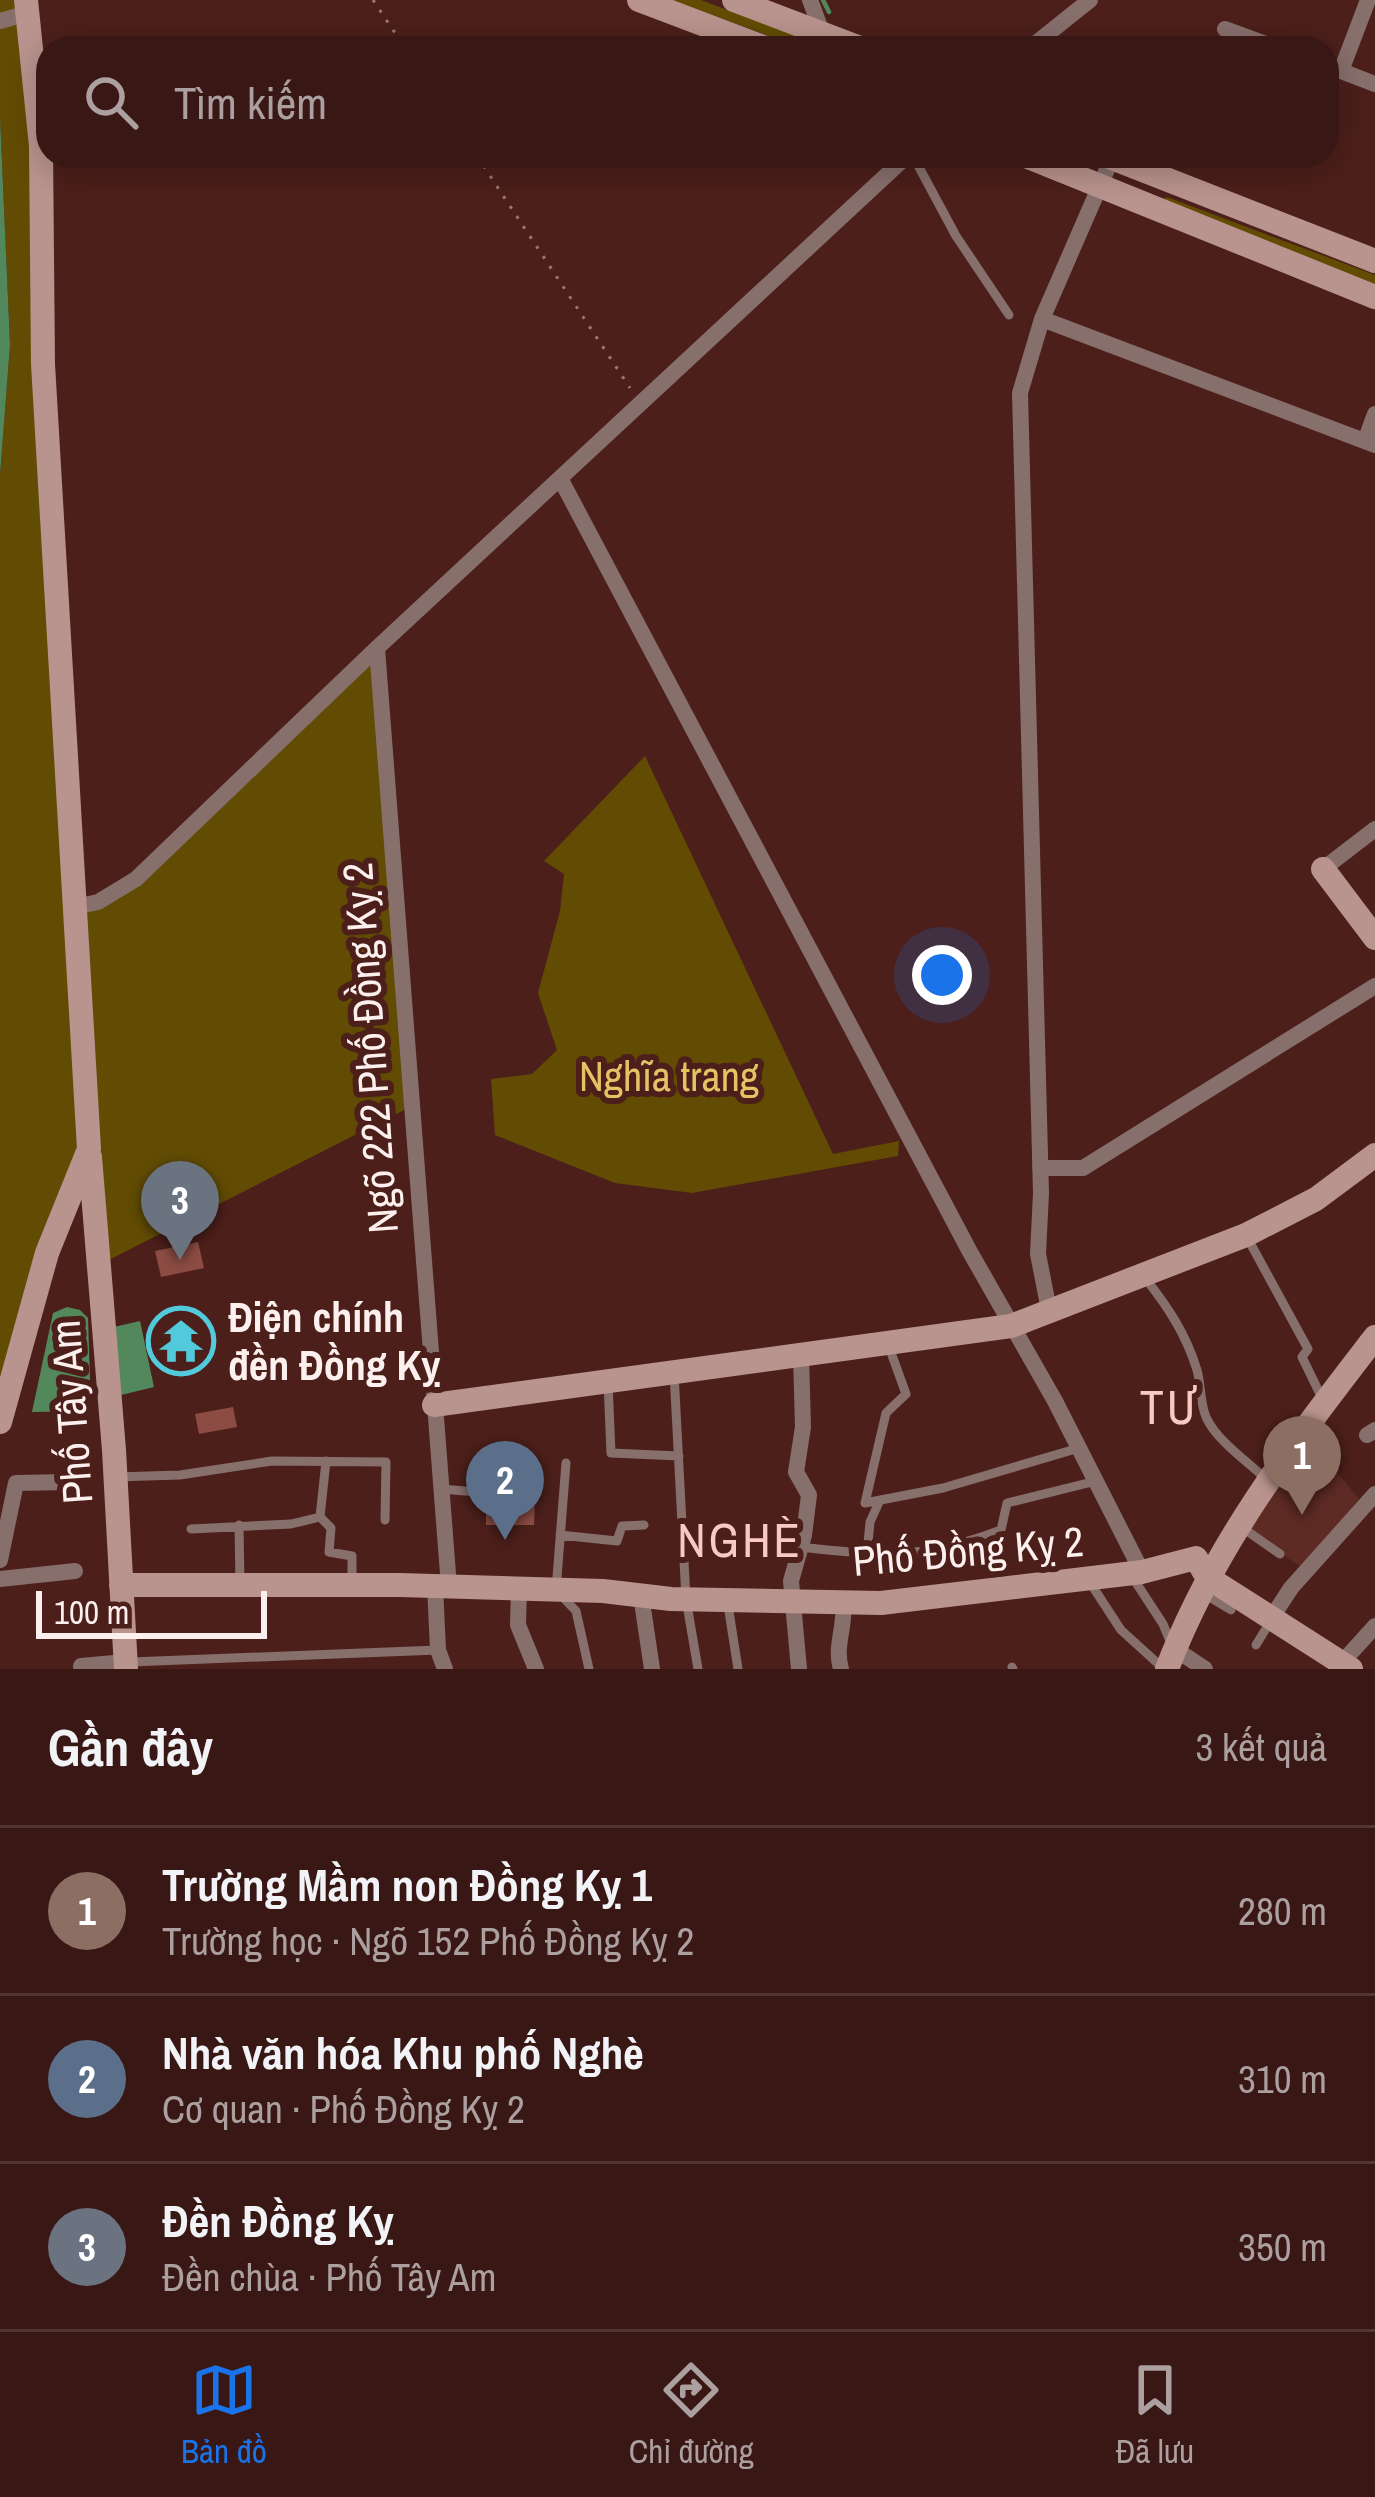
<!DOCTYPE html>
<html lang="vi">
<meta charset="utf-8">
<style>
body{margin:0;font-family:"Archivo Narrow",sans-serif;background:#40201d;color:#f1f3f6}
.scale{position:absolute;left:36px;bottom:30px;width:231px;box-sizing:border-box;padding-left:12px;border:6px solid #fcf0ee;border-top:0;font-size:33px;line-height:42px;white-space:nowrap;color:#fcf0ee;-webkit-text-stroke:9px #4c1f1a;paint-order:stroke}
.you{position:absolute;left:942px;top:975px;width:42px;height:42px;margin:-30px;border:9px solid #fff;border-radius:50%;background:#1a73e8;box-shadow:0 0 0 18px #1a73e833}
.badge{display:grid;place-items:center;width:78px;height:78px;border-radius:50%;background:#1a73e8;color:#fff;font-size:39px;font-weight:700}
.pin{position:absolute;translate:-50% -99px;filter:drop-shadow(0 3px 6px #0008)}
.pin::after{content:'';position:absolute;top:63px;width:42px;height:36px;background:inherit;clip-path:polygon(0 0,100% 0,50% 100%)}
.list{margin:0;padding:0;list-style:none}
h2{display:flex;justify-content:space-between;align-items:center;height:156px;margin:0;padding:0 48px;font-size:51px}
h2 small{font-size:39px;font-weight:400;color:#ab9fa0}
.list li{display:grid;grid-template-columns:78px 1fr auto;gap:36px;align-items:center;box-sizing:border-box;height:168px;padding:0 48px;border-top:3px solid #533634}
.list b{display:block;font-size:45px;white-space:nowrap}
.list p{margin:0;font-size:39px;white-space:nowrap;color:#ab9fa0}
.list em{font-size:39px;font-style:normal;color:#ab9fa0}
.icon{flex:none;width:66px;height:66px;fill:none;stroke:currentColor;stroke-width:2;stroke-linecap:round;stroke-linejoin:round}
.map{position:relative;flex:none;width:1375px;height:1669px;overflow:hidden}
.search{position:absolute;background:#391714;box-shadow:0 6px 30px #0003;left:36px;right:36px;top:36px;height:132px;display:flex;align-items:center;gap:30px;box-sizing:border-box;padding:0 42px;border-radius:36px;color:#ab9fa0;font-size:45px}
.sheet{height:660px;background:#391714}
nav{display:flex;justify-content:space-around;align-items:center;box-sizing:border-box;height:168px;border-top:3px solid #533634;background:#391714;font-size:33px;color:#ab9fa0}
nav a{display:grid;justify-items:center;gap:6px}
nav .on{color:#1a73e8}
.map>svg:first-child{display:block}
.built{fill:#5d2a24}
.green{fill:#624c04}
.water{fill:#52885c}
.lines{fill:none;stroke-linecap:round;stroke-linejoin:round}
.stream{stroke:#52885c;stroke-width:4.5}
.building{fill:#8c4c43}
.path{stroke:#987975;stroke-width:3;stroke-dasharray:3 9;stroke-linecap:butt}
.lane{stroke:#876f6c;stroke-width:9}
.street{stroke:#876f6c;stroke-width:16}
.secondary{stroke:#b9938d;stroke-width:24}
.labels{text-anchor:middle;stroke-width:12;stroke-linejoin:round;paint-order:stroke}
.street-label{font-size:42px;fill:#fcf0ee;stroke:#4c1f1a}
.park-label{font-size:42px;fill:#e5c265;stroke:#4c1f1a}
.poi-label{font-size:42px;font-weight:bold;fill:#fcf0ee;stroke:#4c1f1a;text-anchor:start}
.quarter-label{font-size:48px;letter-spacing:3px;fill:#f9cac2;stroke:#4c1f1a}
</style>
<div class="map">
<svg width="1375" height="1669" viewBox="0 0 1375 1669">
<rect width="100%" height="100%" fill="#4c1f1a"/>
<path class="built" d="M1311 1440 1359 1499 1304 1569 1247 1531Z"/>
<path class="green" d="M0 0H26L75 906 127 887 377 648 410 1107 99 1265 89 1153 0 1422V475L10 345 0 117Z
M672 0H701L829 48H802Z
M1167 197 1375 275V286L1163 199Z
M645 756 833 1154 899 1141 898 1156 692 1193 615 1183 495 1135 491 1079 532 1074 557 1050 538 993 560 911 564 874 544 861Z"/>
<path class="water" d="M0 117 10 345 0 475Z
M67 1307 80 1310 88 1318 91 1411 32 1412 53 1313Z
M140 1321 154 1387 117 1396 114 1327Z"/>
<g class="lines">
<path class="stream" d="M823 0 829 12"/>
</g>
<path class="building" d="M198 1242 204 1268 161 1277 155 1251Z
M184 1327 185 1335 199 1332 203 1348 189 1351 191 1360 165 1366 158 1333Z
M233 1407 237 1427 199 1434 195 1414Z
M508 1500H535L534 1525H486V1502Z"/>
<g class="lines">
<path class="path" d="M373 0 405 48
M477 156 630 388"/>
<path class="lane" d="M913 156 956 236 1009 315
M1248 1239 1308 1349 1302 1357 1322 1398
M1145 1278C1168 1307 1186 1334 1197 1370 1201 1384 1200 1403 1206 1417 1217 1441 1247 1461 1266 1479
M889 1347 906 1394 886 1413 865 1503 943 1488 1079 1448
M674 1373 686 1599 698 1669
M608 1382 611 1453 679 1456
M1309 1431 1331 1459
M326 1461 320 1517 331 1528 329 1552 352 1556V1580
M566 1463 556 1590 576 1611 589 1669
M115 1477 180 1475 272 1461 386 1462 385 1520
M441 1489 501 1494V1457
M239 1525 240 1585
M1240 1526 1280 1554
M191 1529 291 1524 320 1517
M560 1535 617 1541 622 1526 644 1525
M800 1547C882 1556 922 1560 1001 1530L1007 1503 1096 1481
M867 1554 870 1522 880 1500
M1133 1578 1163 1624 1172 1646
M1091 1584 1121 1630 1164 1669
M1204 1594 1231 1610
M728 1605 738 1669
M1256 1645 1270 1622
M131 1662 438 1650
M1012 1667 1013 1669"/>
<path class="street" d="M810 0 822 32
M0 21 28 13
M1225 29 1277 48
M1030 48 1090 0
M1327 66 1341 71 1368 0
M1341 71 1375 84
M1042 319 1375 445
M1365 441 1375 414
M561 480 970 1252 1055 1401 1142 1572
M377 648 449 1587
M1323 869 1375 829
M75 907 98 902 136 879 377 648 907 156
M1040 1168H1083L1375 986
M1049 1310 1038 1254 1041 1193 1020 393 1042 319 1112 158
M65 1415 78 1414
M1367 1435 1375 1430
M0 1560 16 1483 69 1482
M0 1579 75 1571
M435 1586 438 1650 445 1669
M519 1589 518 1625 536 1669
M641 1595 652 1669
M1272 1617 1291 1588 1375 1494
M1175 1649 1205 1669
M81 1666 125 1662
M799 1669 791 1581 804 1535 809 1495 796 1472 803 1427 801 1356
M841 1669C834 1646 846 1626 843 1602
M1336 1669 1375 1626"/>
<path class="secondary" d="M639 0 766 48
M734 0 860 48
M1026 156 1375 297
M1107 156 1375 261
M1323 869 1375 938
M90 1157 114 1450 126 1669
M434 1405 1011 1326 1246 1235 1316 1199 1375 1155
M0 1422 47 1253 89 1149 43 364 41 146 26 0
M121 1585H400L603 1591 671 1599 881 1603 1142 1572 1196 1558 1207 1577 1351 1669
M1167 1669C1214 1545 1295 1441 1375 1337"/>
</g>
<defs>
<symbol id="temple-ring" viewBox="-11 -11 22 22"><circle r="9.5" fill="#4c1f1a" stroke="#53cadc" stroke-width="1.5"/><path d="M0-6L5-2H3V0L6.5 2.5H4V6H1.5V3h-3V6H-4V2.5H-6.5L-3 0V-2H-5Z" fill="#53cadc"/></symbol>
</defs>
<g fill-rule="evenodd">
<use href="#temple-ring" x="143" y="1303" width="76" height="76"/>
</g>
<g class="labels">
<g class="street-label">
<text transform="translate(370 1048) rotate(-94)" y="15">Ngõ 222 Phố Đồng Kỵ 2</text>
<text transform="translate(71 1412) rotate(-94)" y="15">Phố Tây Am</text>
<text transform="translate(968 1551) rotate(-5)" y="15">Phố Đồng Kỵ 2</text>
</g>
<g class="park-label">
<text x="669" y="1091">Nghĩa trang</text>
</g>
<g class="poi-label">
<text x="228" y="1332">Điện chính<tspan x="228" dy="48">đền Đồng Kỵ</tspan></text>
</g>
<g class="quarter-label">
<text x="1169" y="1424">TƯ</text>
<text x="740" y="1557">NGHÈ</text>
</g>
</g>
</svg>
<div class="scale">100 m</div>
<div class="you"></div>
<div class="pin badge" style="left:1302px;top:1515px;background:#8d6e63">1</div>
<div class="pin badge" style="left:505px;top:1540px;background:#5c6f8a">2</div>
<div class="pin badge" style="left:180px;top:1260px;background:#6b7280">3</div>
<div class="search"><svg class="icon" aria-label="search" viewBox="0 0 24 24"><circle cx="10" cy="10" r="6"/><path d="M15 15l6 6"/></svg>Tìm kiếm</div>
</div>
<section class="sheet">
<h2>Gần đây<small>3 kết quả</small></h2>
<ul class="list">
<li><span class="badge" style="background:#8d6e63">1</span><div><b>Trường Mầm non Đồng Kỵ 1</b><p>Trường học · Ngõ 152 Phố Đồng Kỵ 2</p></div><em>280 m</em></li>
<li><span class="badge" style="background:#5c6f8a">2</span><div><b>Nhà văn hóa Khu phố Nghè</b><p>Cơ quan · Phố Đồng Kỵ 2</p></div><em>310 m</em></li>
<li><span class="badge" style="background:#6b7280">3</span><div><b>Đền Đồng Kỵ</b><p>Đền chùa · Phố Tây Am</p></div><em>350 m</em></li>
</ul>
</section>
<nav>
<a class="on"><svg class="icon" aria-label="map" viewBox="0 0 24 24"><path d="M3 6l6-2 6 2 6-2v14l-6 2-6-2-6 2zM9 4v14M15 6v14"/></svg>Bản đồ</a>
<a><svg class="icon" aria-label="directions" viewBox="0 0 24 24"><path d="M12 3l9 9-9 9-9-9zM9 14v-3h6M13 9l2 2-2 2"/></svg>Chỉ đường</a>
<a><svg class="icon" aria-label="saved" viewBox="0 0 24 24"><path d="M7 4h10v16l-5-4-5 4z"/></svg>Đã lưu</a>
</nav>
